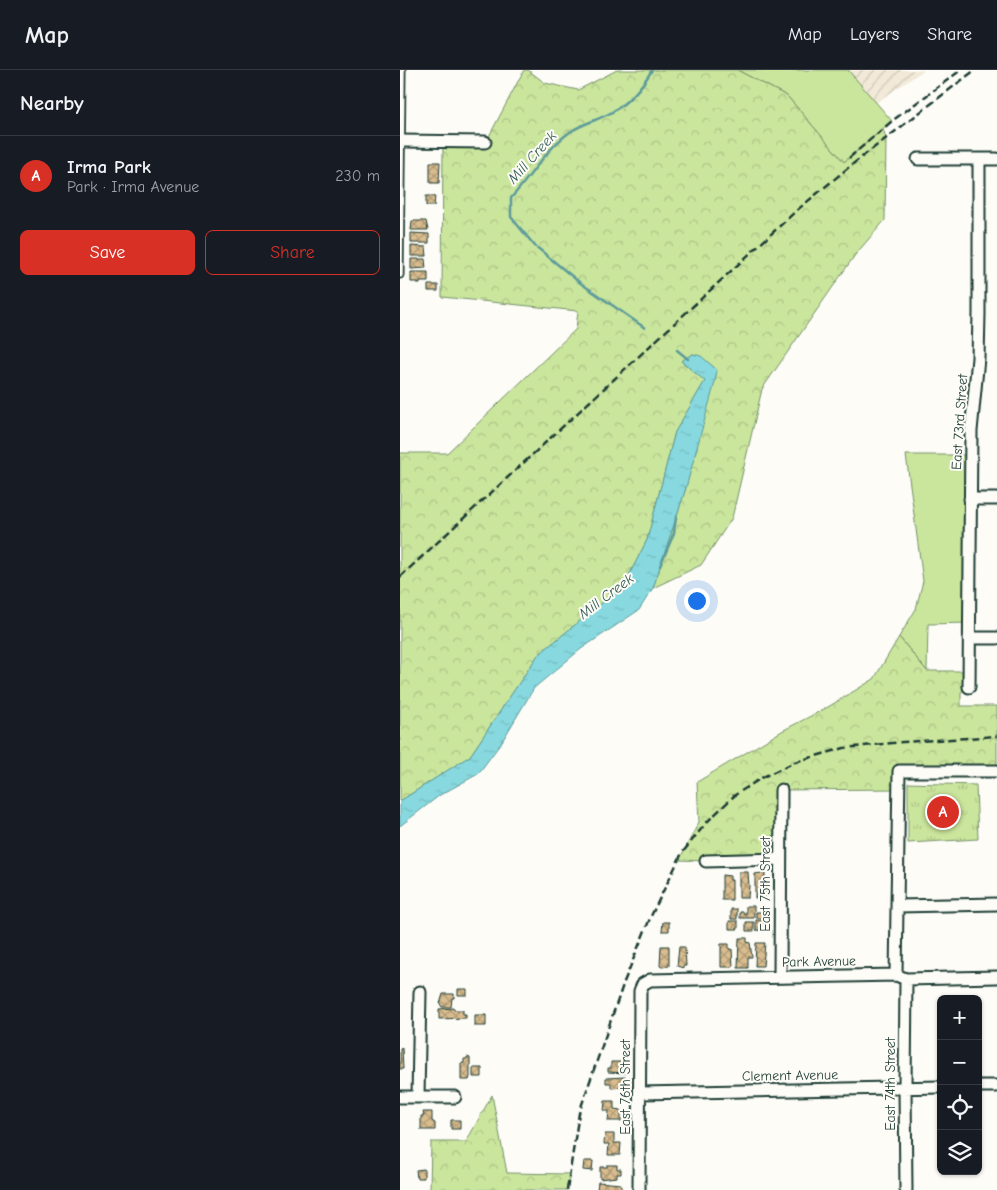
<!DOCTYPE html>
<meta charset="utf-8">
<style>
body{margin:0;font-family:"Comic Neue",sans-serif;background:#20242c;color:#f1f3f6}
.controls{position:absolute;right:15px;bottom:15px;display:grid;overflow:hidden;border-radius:8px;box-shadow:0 1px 4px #0004}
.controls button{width:45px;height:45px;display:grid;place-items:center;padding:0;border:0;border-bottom:1px solid #363941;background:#171b24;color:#f1f3f6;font:25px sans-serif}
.you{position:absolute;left:296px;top:530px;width:18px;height:18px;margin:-12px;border:4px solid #fff;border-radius:50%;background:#1a73e8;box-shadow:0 0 0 8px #1a73e833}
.badge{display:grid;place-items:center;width:32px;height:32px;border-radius:50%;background:#d93025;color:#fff;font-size:16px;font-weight:700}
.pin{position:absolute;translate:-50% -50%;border:2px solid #fff;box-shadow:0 1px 5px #0006}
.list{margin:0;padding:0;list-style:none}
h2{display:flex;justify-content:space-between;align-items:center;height:65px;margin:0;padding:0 20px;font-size:21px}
h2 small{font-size:16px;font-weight:400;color:#9ea1a6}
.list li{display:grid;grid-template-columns:32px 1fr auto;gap:15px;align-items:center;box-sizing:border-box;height:80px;padding:0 20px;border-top:1px solid #363941}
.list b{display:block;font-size:19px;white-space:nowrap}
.list p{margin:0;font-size:16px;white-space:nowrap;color:#9ea1a6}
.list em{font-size:16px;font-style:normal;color:#9ea1a6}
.actions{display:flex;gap:10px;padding:15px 20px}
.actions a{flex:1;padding:11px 0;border:1px solid #d93025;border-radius:8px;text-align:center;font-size:18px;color:#d93025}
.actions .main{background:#d93025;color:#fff}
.icon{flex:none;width:28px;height:28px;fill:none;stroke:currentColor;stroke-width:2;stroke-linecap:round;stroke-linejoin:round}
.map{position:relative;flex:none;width:597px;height:1120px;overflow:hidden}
header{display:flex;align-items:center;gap:30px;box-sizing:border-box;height:70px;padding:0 25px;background:#171b24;border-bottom:1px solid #363941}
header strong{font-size:24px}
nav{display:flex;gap:28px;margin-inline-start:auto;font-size:18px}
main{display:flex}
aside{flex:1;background:#171b24}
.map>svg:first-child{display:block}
.industrial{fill:url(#industrial-furrows)}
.grass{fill:#cae59c;stroke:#749168}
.forest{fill:url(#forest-crowns);stroke:#749168}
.park{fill:url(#park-tufts);stroke:#749168}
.water{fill:url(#water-ripples);stroke:#5d9b9b}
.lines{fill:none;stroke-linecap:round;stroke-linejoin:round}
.stream{stroke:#5d9b9b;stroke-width:2.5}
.building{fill:url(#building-cross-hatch);stroke:#1f3d34}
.service-casing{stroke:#1f3d34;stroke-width:9}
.minor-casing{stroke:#1f3d34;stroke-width:15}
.service{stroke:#fdfcf7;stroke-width:5.5}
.minor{stroke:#fdfcf7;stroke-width:11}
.rail{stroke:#1f3d34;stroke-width:2.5;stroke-dasharray:8 4;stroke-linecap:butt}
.labels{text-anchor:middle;stroke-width:4;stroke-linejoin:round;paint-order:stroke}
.street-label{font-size:14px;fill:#1f3d34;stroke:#fdfcf7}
.water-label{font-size:15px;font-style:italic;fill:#345c56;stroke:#fdfcf7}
</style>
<header>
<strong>Map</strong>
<nav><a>Map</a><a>Layers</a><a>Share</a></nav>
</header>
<main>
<aside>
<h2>Nearby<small></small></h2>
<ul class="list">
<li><span class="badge">A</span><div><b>Irma Park</b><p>Park · Irma Avenue</p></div><em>230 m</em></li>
</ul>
<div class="actions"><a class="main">Save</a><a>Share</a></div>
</aside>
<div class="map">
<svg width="597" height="1120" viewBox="0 0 597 1120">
<defs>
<pattern id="industrial-furrows" width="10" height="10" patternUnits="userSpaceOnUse" patternTransform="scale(1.25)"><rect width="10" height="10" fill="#f2e9d8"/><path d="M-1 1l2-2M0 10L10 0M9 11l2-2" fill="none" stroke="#cfc9ba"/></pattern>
<pattern id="forest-crowns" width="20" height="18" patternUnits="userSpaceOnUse" patternTransform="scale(1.25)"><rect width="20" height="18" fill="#cae59c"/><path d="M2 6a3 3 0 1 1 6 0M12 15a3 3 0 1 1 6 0" fill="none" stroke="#adc587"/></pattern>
<pattern id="park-tufts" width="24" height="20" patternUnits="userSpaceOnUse" patternTransform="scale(1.25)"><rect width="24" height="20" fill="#cae59c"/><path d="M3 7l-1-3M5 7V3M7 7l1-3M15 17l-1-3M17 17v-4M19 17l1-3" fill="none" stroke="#adc587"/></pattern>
<pattern id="water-ripples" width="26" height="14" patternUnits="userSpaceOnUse" patternTransform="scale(1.25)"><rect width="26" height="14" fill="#87d9df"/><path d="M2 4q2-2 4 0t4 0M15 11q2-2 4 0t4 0" fill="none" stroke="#74bbc0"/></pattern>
<pattern id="building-cross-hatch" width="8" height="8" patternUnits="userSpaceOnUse" patternTransform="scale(1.25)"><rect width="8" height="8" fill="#dabd8f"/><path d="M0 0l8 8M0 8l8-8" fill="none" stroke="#b09b76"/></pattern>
</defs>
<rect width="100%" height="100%" fill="#fdfcf7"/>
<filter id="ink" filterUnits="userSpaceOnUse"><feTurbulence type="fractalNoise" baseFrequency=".02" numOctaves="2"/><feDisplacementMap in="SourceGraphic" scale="10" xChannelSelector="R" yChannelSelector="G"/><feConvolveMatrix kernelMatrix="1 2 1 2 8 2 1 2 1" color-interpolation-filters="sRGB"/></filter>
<g filter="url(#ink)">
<path class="industrial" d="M443 0H524L470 37Z"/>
<path class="grass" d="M337 0H448L492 51 444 92 387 26Z
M506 385H571L569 553 528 554 527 601 499 567 516 539 523 511Z"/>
<path class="forest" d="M124 0H128L145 13 178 20 217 0H337L387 26 444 92 483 59 486 68 485 150 455 185 362 319 332 448 301 495 253 518 285 421 317 300 301 287 293 284 281 291 305 311 275 362 247 470 224 515 138 585 70 686 0 731V383H47L176 259 178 241 42 227 43 72H86Z
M499 567 527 601H569V617L561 622V636H597V701H499V719L381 720 380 789 306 791 279 790 299 752 297 712 382 661 428 637 474 609Z
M92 1025 107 1103 170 1104 167 1120H30L31 1072H66Z"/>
<path class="park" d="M508 713 576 715 578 769 508 773Z"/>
<path class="water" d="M293 284 301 286 317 300 315 312 285 421 253 518 239 540 181 579 134 618 101 673 78 704 40 725 0 756V731L70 686 138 585 224 515 247 470 275 362 305 311 281 291Z"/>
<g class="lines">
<path class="stream" d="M245 258 179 212 134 175 111 147V128C131 106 146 79 170 62 183 53 199 50 212 42 230 31 242 17 252 0
M277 280 288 289
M260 496 274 463 276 447"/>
</g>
<path class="building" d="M30 92H40L39 113H30Z
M26 126H35L34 136H26Z
M12 151H26L28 160H11Z
M11 163 29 164V173H11Z
M11 176 26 177 27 186H11Z
M11 189H25L26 198 11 199Z
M11 202H28V212H20V214H18V212H11Z
M28 215H38V221H28Z
M339 802H348L349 816 348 828H339Z
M362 803 365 804V828H355V804Z
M322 805 330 806V810H332V830H322Z
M346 836H354V848H340V842H344V844H346Z
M331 839H337V849H331Z
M356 842H365V848H356Z
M356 850H365L364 861 356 860Z
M329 851H338V859H329Z
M263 852H269V861H262Z
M346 852H354V861H346Z
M339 868H347V872L350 873 352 887H348V898H338Z
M356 873H365L363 896H355Z
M321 874H329V879H332L333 897H321Z
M261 876H269V896L262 897 260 896Z
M279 877H285L286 896H283V898L277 896Z
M58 919H67V925H58Z
M43 924H54V928H52L51 937H42L40 934Z
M54 938V940H63V944H66V948L39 949V939Z
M75 945H86V956H75Z
M0 978H2L3 999H0Z
M67 987 70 988V1007L69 1010H61V993H64V989H67Z
M211 992H226V995H228V999H226V1003L208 1002V998H211Z
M73 998H82V1007H73Z
M225 1007 227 1008V1014H225V1017L211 1018V1013H206V1008Z
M205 1031H214V1039L221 1040V1051H208L209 1041H204Z
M23 1042H32V1051L35 1053V1060H21V1046H24Z
M51 1050H60V1059H51Z
M205 1064H214V1073H221L220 1085H208L209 1074H204Z
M184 1091H193L192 1101 183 1100Z
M207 1095H217V1099H221V1104H217V1107L200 1109V1097H207Z
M24 1099V1108H17L16 1100Z
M198 1112 221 1114V1120H197Z"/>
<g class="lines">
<defs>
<path id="service" d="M0 205 2 0"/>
<path id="minor" d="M0 71 85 72
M518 89H597
M570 429H597
M569 568H597
M569 617 571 361 578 288 579 244V89
M306 791 380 789
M498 836 597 834
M496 905 499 701H597
M380 907 381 720
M578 1016H597
M240 1023 541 1017
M0 1027H55
M18 1027 20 922
M239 1120 240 921 243 914 250 910 496 905 506 909 597 907
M506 1120 505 1017 506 909"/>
</defs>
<use href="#service" class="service-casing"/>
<use href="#minor" class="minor-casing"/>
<use href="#service" class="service"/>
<use href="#minor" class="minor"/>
<path class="rail" d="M449 88 492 51 561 0
M0 507 396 141 454 93 575 0
M167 1120 179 1043 224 912 251 846 282 783 306 753 335 725 363 707 395 692 444 678 503 672 597 666"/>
</g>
</g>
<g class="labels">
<g class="street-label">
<text transform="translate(559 352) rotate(-86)" y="5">East 73rd Street</text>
<text transform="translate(365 814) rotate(-90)" y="5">East 75th Street</text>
<text transform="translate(419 891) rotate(-1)" y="5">Park Avenue</text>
<text transform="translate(390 1005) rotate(-1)" y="5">Clement Avenue</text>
<text transform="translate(490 1014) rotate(-90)" y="5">East 74th Street</text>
<text transform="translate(225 1017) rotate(-90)" y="5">East 76th Street</text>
</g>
<g class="water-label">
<text transform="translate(132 87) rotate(-48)" y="5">Mill Creek</text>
<text transform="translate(206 526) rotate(-37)" y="5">Mill Creek</text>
</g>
</g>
</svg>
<div class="controls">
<button>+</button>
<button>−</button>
<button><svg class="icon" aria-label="locate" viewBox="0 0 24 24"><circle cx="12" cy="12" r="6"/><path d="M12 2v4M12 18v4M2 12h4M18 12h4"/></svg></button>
<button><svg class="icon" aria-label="layers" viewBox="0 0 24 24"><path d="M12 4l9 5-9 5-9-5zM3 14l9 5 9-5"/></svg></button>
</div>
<div class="you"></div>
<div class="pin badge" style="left:543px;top:742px">A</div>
</div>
</main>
